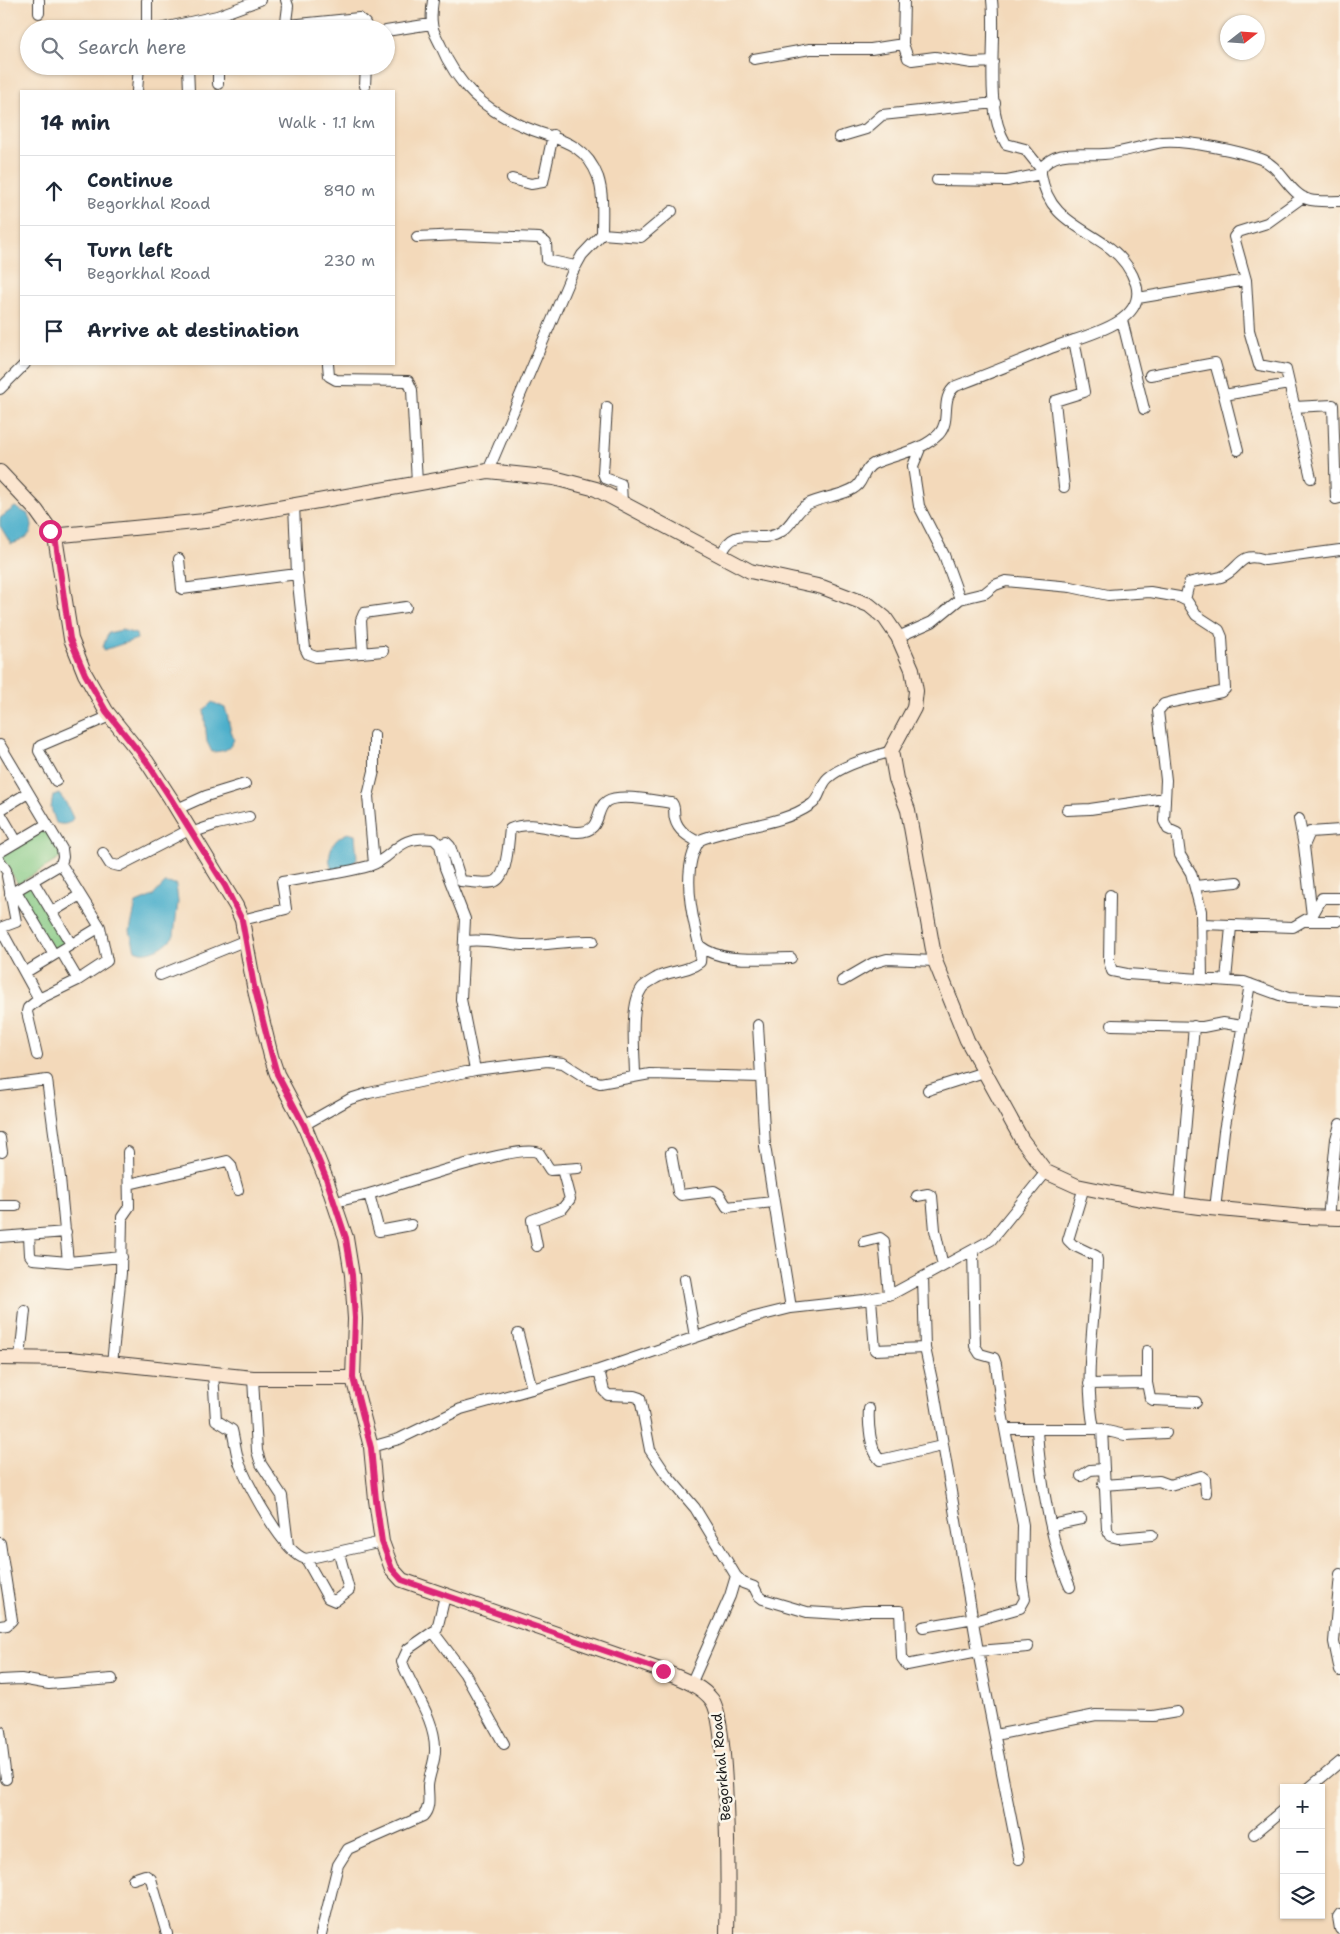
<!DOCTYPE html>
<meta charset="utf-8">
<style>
body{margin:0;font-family:"Shantell Sans",sans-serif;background:#f6f6f7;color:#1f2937}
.controls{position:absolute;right:15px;bottom:15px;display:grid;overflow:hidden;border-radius:0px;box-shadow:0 1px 4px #0004}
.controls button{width:45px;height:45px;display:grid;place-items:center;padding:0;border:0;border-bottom:1px solid #e0e1e3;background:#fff;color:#1f2937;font:25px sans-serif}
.compass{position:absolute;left:1220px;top:15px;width:45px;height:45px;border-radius:50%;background:#fff;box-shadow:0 1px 4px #0004;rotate:73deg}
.stop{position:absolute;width:15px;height:15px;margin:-11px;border:4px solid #db2777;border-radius:50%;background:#fff}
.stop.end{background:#db2777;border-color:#fff;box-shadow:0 1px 5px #0008}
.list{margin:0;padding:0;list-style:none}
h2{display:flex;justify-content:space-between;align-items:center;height:65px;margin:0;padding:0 20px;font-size:21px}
h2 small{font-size:16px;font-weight:400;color:#747a83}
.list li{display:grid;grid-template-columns:32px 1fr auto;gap:15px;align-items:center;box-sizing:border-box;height:70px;padding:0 20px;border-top:1px solid #e0e1e3}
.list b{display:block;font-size:19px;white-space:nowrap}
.list p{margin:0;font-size:16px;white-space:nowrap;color:#747a83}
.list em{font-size:16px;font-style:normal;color:#747a83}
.icon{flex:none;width:28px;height:28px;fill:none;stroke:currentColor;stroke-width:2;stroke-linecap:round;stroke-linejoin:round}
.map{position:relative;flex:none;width:1340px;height:1934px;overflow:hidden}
.search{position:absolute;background:#fff;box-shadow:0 1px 4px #0004;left:20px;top:20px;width:375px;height:55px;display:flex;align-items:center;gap:12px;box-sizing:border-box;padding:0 18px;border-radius:28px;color:#747a83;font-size:19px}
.panel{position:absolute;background:#fff;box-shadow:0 1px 4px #0004;left:20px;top:90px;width:375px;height:275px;border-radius:0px}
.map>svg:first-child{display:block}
.green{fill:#83c881;stroke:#50724e}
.water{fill:#4cafcb;stroke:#346674}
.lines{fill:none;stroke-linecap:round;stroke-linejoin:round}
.street-casing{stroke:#3c3834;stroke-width:12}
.secondary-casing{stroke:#3c3834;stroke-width:16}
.street{stroke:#fff;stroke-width:10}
.secondary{stroke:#fbe5cf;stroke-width:14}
.route{stroke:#db2777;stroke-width:6}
.labels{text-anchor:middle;stroke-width:5;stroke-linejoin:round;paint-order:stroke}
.street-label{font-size:14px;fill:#1c1c1c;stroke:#fbf7ec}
</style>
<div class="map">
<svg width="1340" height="1934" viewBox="0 0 1340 1934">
<rect width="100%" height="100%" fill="#fbf7ec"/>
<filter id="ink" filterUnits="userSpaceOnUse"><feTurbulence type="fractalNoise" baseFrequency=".02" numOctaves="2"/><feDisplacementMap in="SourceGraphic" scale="10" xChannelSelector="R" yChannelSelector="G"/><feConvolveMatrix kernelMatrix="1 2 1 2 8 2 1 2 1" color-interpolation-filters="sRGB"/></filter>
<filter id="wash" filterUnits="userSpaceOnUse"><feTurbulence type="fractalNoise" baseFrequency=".0096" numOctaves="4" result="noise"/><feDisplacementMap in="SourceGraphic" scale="20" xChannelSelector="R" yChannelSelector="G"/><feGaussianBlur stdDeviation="1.12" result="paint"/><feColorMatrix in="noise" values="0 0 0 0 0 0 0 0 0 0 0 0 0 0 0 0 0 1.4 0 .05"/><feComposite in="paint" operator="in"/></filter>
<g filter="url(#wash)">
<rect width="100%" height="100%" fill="#f3d9ba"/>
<path class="green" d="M45 829 62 857 18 884 1 856Z
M33 883 69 944 54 953 18 892Z"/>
<path class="water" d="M15 507 28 514C38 530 28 540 11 544L0 526V518Z
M122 630 136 634 137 639 104 650 103 647 108 633Z
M212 702 225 708C229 718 229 729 234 739 230 751 223 751 212 752L207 742 204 710Z
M59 794 66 803 73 818C70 825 62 825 56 823L51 808 53 795Z
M348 833 355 835 357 858 353 865 332 871C326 855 331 839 348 833Z
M165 883 176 884 178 902 174 935C167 946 148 957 135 950L130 931 136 903 153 896Z"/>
</g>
<g filter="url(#ink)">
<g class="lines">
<defs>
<path id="street" d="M39 0V13
M147 0V29
M286 0 288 6 286 22 289 25 359 18 365 23 367 29
M433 0C432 7 431 16 432 23 432 30 437 38 440 44 457 85 484 110 525 127 555 140 584 140 598 177 604 195 602 216 602 234L582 255 572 273 488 471
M904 0 903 44 908 58 912 60 935 57 972 63 993 62
M992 0C997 42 983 106 1006 144L1025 149 1041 169
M159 29 217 16 260 0
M386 31 431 24
M754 59 810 49H871L903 44
M188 66 189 91
M218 66V84
M365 86 366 66
M137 91 139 66
M839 137 866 129 882 115 995 103
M512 179 531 184 543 182 553 135
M937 180 1007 181 1041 174
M1303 197 1267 223 1238 232 1234 237 1246 280 1249 330 1259 365 1286 370 1311 478
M602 234 641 237 672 211
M417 237 460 235 539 238 546 243 547 260 575 266
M1138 298 1246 280
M1122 320 1144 409
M328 364 329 376 336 380 408 381 412 390 417 483
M1150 375 1215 363 1224 395
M0 389 25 364
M607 407 603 473 605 478 621 484 622 503
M1294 407 1333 405 1336 499 1340 498
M921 446 913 466 919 506 944 555 960 599
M1238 450 1224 395 1289 384
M1064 487 1055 401 1084 392 1074 340
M294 505 297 574 305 648 308 654 316 657 383 651
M721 555C736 520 758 548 782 531 793 524 796 510 808 504 821 497 849 495 858 485 864 478 864 469 873 464 895 454 921 452 939 434 952 420 939 398 956 386 988 374 1020 361 1051 348 1078 337 1148 325 1136 284 1131 269 1123 258 1110 248 1079 225 1048 218 1041 174V169C1055 148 1081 156 1104 154 1124 153 1143 145 1163 142 1187 140 1239 151 1261 159 1281 166 1289 195 1310 200 1319 202 1330 201 1340 201
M179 559 182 589 297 574
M1185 600 1189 583C1199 579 1211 580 1221 577 1241 570 1238 550 1265 560L1340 550
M898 637 932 622 960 599 985 593 995 585 1006 581 1071 587 1108 595 1150 592 1179 597 1187 601 1196 615 1219 630 1222 637 1225 689 1221 692 1172 702 1164 704 1158 711 1166 780 1164 821 1168 829 1177 833 1180 855 1191 873 1201 911 1202 979
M363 653 361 620 364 613 406 607
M374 735V771L368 796 374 864
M0 745 62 849 63 857 61 864
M56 781 39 751 40 746 110 716
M177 809 206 796 245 784
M0 810 28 793
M1067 810 1090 809 1165 798
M0 813 17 842
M1299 819 1304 846
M191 833 217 824 249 817
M440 845 446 842 450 846 461 881C471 882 483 884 493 882 508 879 508 842 510 829 533 819 553 832 578 832 603 832 594 809 607 801 620 793 657 801 672 803 676 809 673 812 675 819 678 831 689 837 698 842
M0 852 47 824
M103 853 110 864 119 866 189 830
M0 861 6 870
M33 881 71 944
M1195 886 1237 882
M16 891 54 955
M1110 895 1109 961 1112 971 1127 974 1244 982 1288 998 1340 1001
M52 912 80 895
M1312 916 1304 846 1310 832 1340 830
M242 920 286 909 282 882C310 877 341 874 369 866 397 857 394 835 434 839L440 845 445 868 465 919 461 999 475 1070
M1305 921H1338
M1201 924 1293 927 1312 916 1322 898H1340
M0 928 39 999 78 980 107 961 100 927 61 864 10 894
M0 928 16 922 7 876
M466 941C487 938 506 945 527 945 549 945 570 940 593 941
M700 946C722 964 763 958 791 958
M61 951 78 980
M26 972 100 927
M160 975 244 941
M1226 980 1231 927
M842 981 873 963 887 959 935 961
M758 1025 765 1146 791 1308
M1112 1025 1203 1027 1223 1023 1242 1026
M37 1055 27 1012 28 1008 39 999
M635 1076C635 1054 629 1006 642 988 645 984 653 980 658 977 672 970 687 972 700 962 702 949 697 939 695 927 689 901 684 862 700 840 737 825 779 827 812 804 820 799 820 785 828 778 844 764 871 758 891 751
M0 1086 47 1080 60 1178 68 1262 122 1257
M928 1090 984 1072
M304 1125 350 1099 369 1093 475 1070 547 1061 563 1063 588 1079 600 1083 650 1074 760 1077
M0 1138 2 1152
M671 1153 678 1192 681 1195 714 1191 719 1194 727 1207 773 1202
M129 1184 227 1161 231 1165 238 1190
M1084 1187 1068 1240 1073 1245 1096 1256 1097 1260C1096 1317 1083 1372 1094 1429
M369 1194C395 1186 522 1142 539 1153L550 1170 578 1168
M917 1196 928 1194 932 1196 935 1230 943 1266
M335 1202 369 1194 379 1231 411 1225
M1179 1205 1194 1026
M0 1206H16
M1215 1209 1224 1131 1250 984
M1328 1218 1336 1139 1340 1124
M29 1236 30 1255 33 1259 68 1262
M0 1237 66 1232
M864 1242 880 1238 884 1241 889 1295
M537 1246 532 1220 563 1208 570 1199 562 1169
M973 1250 975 1346 980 1354 994 1358 996 1364 1002 1413 1023 1525 1022 1580 1025 1599 1020 1608 974 1621
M923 1277 925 1348 933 1385 978 1651 1019 1859
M685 1279 695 1337
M871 1299 875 1350 925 1348
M518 1334 532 1389
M1147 1351V1383
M20 1357 25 1311
M112 1364 121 1273 122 1217 129 1207 128 1152
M599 1370 604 1391 608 1395 634 1396 640 1398 650 1450 666 1474 695 1508 736 1576 743 1583 754 1587 758 1595 763 1599 807 1612 841 1614 864 1611H900L902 1658 907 1665 978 1651 1028 1647
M213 1373 216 1420 232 1430C235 1442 236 1454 240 1465 249 1486 284 1554 306 1559L382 1542
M253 1378 257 1451 261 1464 282 1496 288 1545
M1089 1384 1147 1383 1150 1398 1153 1400 1196 1402
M869 1409C868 1422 870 1451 880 1460L942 1446
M1005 1429H1098L1125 1435 1166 1433
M1102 1429 1107 1529 1110 1536 1118 1538 1152 1535
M1037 1431C1040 1478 1051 1544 1070 1587
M371 1447 399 1439 461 1409 599 1370 755 1317 791 1308 864 1300 892 1294 991 1240 1046 1172
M1081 1476 1090 1470 1103 1469
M1103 1485 1159 1481 1170 1485 1201 1476 1205 1479 1206 1493
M1052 1525 1081 1519
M0 1543 12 1620 7 1625 0 1626
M306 1559 328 1598 335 1601 349 1590 339 1553
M1340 1574 1334 1642 1340 1671
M923 1627 974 1618
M434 1633 465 1674 504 1744
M0 1680 21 1679 49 1684 112 1679
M691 1684 730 1596 736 1576
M0 1731 6 1779
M995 1735 1096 1715 1153 1716 1177 1712
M1309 1788 1340 1762
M1254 1834 1284 1809
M133 1879 145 1875 151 1879 167 1934
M1340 1914 1338 1917 1340 1929
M321 1934 338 1865 348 1849 423 1816C431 1807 428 1797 428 1786 429 1773 436 1761 435 1748 435 1718 412 1690 402 1662L408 1649 437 1629 445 1596"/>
<path id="secondary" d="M0 472 36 510 51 531
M62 535 205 521 488 471 554 478 596 489 750 571 822 587 869 605 885 618 898 637 912 669 916 691 914 708 891 751 896 779 908 810 935 961 967 1040 1022 1140 1046 1172 1077 1186 1141 1199 1199 1207 1304 1217 1340 1218
M56 543 71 639 85 674 106 711 147 762 171 799 236 906 242 920 254 986 271 1056 277 1074 304 1125 326 1179 346 1238 352 1275 355 1319 353 1378 371 1447 376 1500 382 1542 392 1569 402 1580 663 1671C679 1678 701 1685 712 1700 729 1723 728 1896 727 1934
M0 1358 70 1359 253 1378H353"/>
</defs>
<use href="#street" class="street-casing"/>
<use href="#secondary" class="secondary-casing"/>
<use href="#street" class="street"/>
<use href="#secondary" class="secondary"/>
</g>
</g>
<g class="lines" filter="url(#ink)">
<path class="route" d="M50 531 49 538 56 543 70 639 85 674 106 711 147 762 171 799 225 886 242 920 254 986 272 1056 277 1074 304 1125 326 1178 346 1238 352 1275 355 1318 353 1378 371 1448 376 1500 382 1542 392 1569 402 1580 663 1671"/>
</g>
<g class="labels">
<g class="street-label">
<text transform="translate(721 1767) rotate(-95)" y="5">Begorkhal Road</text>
</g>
</g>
</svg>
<div class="controls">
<button>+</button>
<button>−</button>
<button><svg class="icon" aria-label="layers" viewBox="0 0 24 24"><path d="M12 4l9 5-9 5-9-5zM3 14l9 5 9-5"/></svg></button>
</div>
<svg class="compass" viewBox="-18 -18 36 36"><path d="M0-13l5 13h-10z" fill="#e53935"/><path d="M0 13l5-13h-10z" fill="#747a83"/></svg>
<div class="stop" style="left:50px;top:531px"></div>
<div class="stop end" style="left:663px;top:1671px"></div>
<div class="search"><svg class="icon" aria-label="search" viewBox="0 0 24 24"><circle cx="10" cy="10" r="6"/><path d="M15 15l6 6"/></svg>Search here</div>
<section class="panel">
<h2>14 min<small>Walk · 1.1 km</small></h2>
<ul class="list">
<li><svg class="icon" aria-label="ahead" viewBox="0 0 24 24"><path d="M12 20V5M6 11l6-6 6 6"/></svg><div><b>Continue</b><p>Begorkhal Road</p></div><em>890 m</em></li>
<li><svg class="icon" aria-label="left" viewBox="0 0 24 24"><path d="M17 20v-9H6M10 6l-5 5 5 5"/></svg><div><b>Turn left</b><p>Begorkhal Road</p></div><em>230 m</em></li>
<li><svg class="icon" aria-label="arrive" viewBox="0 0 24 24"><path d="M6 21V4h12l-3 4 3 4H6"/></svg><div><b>Arrive at destination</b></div></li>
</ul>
</section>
</div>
